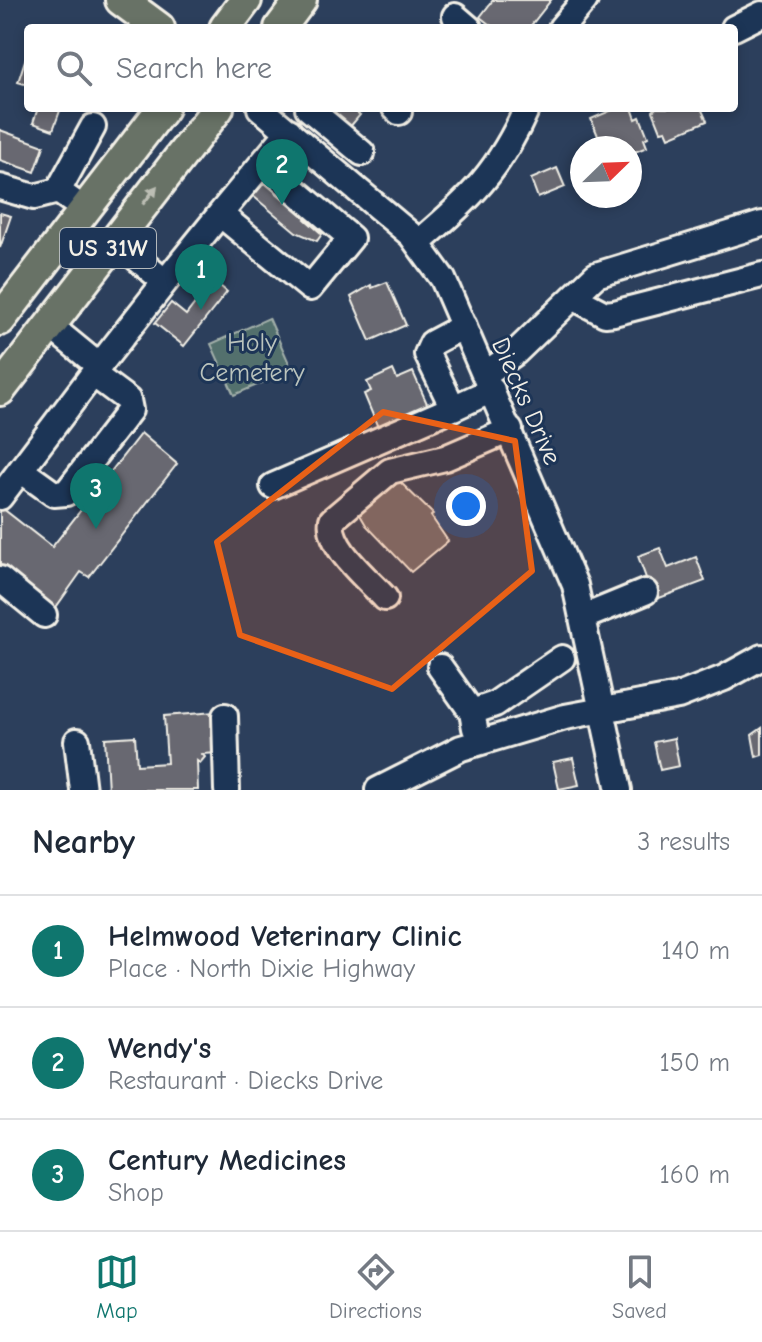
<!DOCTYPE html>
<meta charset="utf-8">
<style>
body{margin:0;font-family:"Comic Neue",sans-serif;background:#f6f6f7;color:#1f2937}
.compass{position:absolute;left:570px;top:136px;width:72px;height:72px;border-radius:50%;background:#fff;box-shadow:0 4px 12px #0003;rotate:67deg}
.you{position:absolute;left:466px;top:506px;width:28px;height:28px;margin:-20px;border:6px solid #fff;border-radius:50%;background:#1a73e8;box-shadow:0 0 0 12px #1a73e833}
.badge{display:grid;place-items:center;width:52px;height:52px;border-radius:50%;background:#0f766e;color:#fff;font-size:26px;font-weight:700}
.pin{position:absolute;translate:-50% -66px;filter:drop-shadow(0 2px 4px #0008)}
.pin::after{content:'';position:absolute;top:42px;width:28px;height:24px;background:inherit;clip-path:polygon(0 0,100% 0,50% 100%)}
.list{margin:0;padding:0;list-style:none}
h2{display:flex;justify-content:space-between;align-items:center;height:104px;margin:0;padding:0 32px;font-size:34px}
h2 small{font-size:26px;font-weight:400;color:#747a83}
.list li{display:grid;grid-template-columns:52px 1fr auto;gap:24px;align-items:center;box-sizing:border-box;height:112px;padding:0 32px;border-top:2px solid #e0e1e3}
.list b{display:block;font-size:30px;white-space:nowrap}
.list p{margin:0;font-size:26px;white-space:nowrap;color:#747a83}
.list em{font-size:26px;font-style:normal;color:#747a83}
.icon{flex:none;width:44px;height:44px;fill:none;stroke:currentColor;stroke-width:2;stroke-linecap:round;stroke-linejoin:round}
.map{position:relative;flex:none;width:762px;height:790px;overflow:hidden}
.search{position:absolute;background:#fff;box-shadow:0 4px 12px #0003;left:24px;right:24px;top:24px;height:88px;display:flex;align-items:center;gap:20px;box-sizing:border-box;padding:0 28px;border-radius:8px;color:#747a83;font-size:30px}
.sheet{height:440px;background:#fff}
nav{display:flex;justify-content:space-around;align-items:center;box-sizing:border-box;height:112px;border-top:2px solid #e0e1e3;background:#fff;font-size:22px;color:#747a83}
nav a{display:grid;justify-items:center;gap:4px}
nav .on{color:#0f766e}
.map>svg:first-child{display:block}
.green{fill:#526f6d;stroke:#a3b0aa;stroke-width:2}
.building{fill:#676871;stroke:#f4f1e8;stroke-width:2}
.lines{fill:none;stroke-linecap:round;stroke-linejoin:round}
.minor-casing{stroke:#f4f1e8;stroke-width:30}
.major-casing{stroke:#f4f1e8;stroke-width:36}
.minor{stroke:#1d3557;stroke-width:24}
.major{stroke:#687266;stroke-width:30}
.oneway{fill:#bcbeb4}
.marked{fill:#e96117;fill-opacity:0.2;stroke:#e96117;stroke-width:6;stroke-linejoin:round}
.labels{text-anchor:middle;stroke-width:6;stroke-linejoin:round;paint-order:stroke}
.shield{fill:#1d3557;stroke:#b4b9bc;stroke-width:2}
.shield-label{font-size:24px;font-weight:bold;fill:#f4f1e8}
.park-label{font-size:26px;fill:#bbc4bd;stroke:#1d3557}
.street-label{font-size:26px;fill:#f4f1e8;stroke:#1d3557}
</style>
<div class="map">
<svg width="762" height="790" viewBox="0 0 762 790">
<rect width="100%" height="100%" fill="#2c3f5c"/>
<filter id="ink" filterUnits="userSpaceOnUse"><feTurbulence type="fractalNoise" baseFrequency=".0125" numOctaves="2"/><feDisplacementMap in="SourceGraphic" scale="16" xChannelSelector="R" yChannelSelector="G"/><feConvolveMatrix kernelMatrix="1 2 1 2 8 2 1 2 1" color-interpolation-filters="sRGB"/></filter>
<g filter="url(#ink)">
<path class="green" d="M269 318 292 370 234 395 211 344Z"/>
<path class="building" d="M493 0H551L529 28H494L480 17Z
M28 51V85L18 82Z
M38 108H61L53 130 33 123Z
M314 108H351L360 115 344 134Z
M617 108H632L636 119 640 117 648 137 644 139 647 147 630 154V148H603L591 119Z
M656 108H701L707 121 669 137 666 130 661 131 653 111Z
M0 130 44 146 35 172 0 160Z
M557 168 565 187 538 198 531 179Z
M269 177 311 213 305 219 322 234 317 241 296 232 253 196Z
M0 213 11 216 0 248Z
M213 280 227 292 184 346 155 323 171 303 186 315Z
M387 282 406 325 370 341 351 297 371 285 372 288Z
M393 370 397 379 413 372 429 408 379 430 364 394 371 391 367 382Z
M141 433 177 464 89 577 81 572 54 610 0 568V511L2 508 52 547Z
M394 476 433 514 431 516 448 541 411 572 366 525 356 508Z
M660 548 668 568 696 557 705 581 654 600 638 556Z
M215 712 218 753 202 754 205 757 200 763 197 761 198 790H108L105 738 135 736 137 765 167 763 164 716Z
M762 728V755L756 757 752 735Z
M674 738 679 766 660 770 654 742Z
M573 758 579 785 559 789 553 762Z"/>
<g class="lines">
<defs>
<path id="minor" d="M455 16 469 28
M561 28 585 0
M734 28 762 14
M260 108 411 235 443 279 575 585 619 790
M308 108 362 153
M395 108 399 112
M263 163 351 238 310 288 220 214 289 131
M0 187 34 197 58 191
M85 210 58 191 93 127
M115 240 165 282 220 214
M419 242C471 198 499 171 527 108
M573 297 605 314 614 313 762 275
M49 325 99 366 165 282
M464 326 432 343 427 354 453 408 492 390
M485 374 515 353 596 275 762 224
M22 471 54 494 66 493 130 410 128 400 93 374
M273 486 453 408
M0 497 99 366
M0 579 44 615
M385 598C368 579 327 547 332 520L390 471 445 458 510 430
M584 617 645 592
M440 667 472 712 475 728
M472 712 495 704 562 658
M225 716 227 790
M77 741 83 790
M378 790 461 748 565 717 678 696 724 678 762 657"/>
<path id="major" d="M121 0 159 28
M225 28 246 0
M280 28 301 0
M0 320 163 108
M0 390 218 108"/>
</defs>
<use href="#minor" class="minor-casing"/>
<use href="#major" class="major-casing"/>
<use href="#minor" class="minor"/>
<use href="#major" class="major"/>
</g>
<defs><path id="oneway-solid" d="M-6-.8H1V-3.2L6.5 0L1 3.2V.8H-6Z" transform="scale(2)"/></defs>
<use class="oneway" href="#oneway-solid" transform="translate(150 195) rotate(-52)"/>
</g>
<path class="marked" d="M383 412 515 441 532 571 392 689 240 635 217 542Z"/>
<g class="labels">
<rect class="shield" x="60" y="228" width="96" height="40" rx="6"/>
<g class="shield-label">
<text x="108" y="256">US 31W</text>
</g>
<g class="park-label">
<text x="252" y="351">Holy<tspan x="252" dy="30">Cemetery</tspan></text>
</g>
<g class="street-label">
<text transform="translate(527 401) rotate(66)" y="9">Diecks Drive</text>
</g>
</g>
</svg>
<svg class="compass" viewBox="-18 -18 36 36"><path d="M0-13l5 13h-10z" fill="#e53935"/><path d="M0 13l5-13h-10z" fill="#747a83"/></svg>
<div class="you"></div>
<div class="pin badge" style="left:201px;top:310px">1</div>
<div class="pin badge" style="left:282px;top:205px">2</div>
<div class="pin badge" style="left:96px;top:529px">3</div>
<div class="search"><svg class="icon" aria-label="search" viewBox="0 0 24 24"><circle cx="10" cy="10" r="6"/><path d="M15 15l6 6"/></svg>Search here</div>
</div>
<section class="sheet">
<h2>Nearby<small>3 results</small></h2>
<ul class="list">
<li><span class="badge">1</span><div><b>Helmwood Veterinary Clinic</b><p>Place · North Dixie Highway</p></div><em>140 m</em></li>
<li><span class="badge">2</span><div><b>Wendy's</b><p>Restaurant · Diecks Drive</p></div><em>150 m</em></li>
<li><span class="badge">3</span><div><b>Century Medicines</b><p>Shop</p></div><em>160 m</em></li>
</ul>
</section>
<nav>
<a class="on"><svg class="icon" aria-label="map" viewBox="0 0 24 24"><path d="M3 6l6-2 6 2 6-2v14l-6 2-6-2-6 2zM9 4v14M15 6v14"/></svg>Map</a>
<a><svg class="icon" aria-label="directions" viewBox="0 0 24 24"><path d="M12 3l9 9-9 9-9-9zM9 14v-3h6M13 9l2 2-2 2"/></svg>Directions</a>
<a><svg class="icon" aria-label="saved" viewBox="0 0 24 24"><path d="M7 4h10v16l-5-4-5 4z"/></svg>Saved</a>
</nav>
